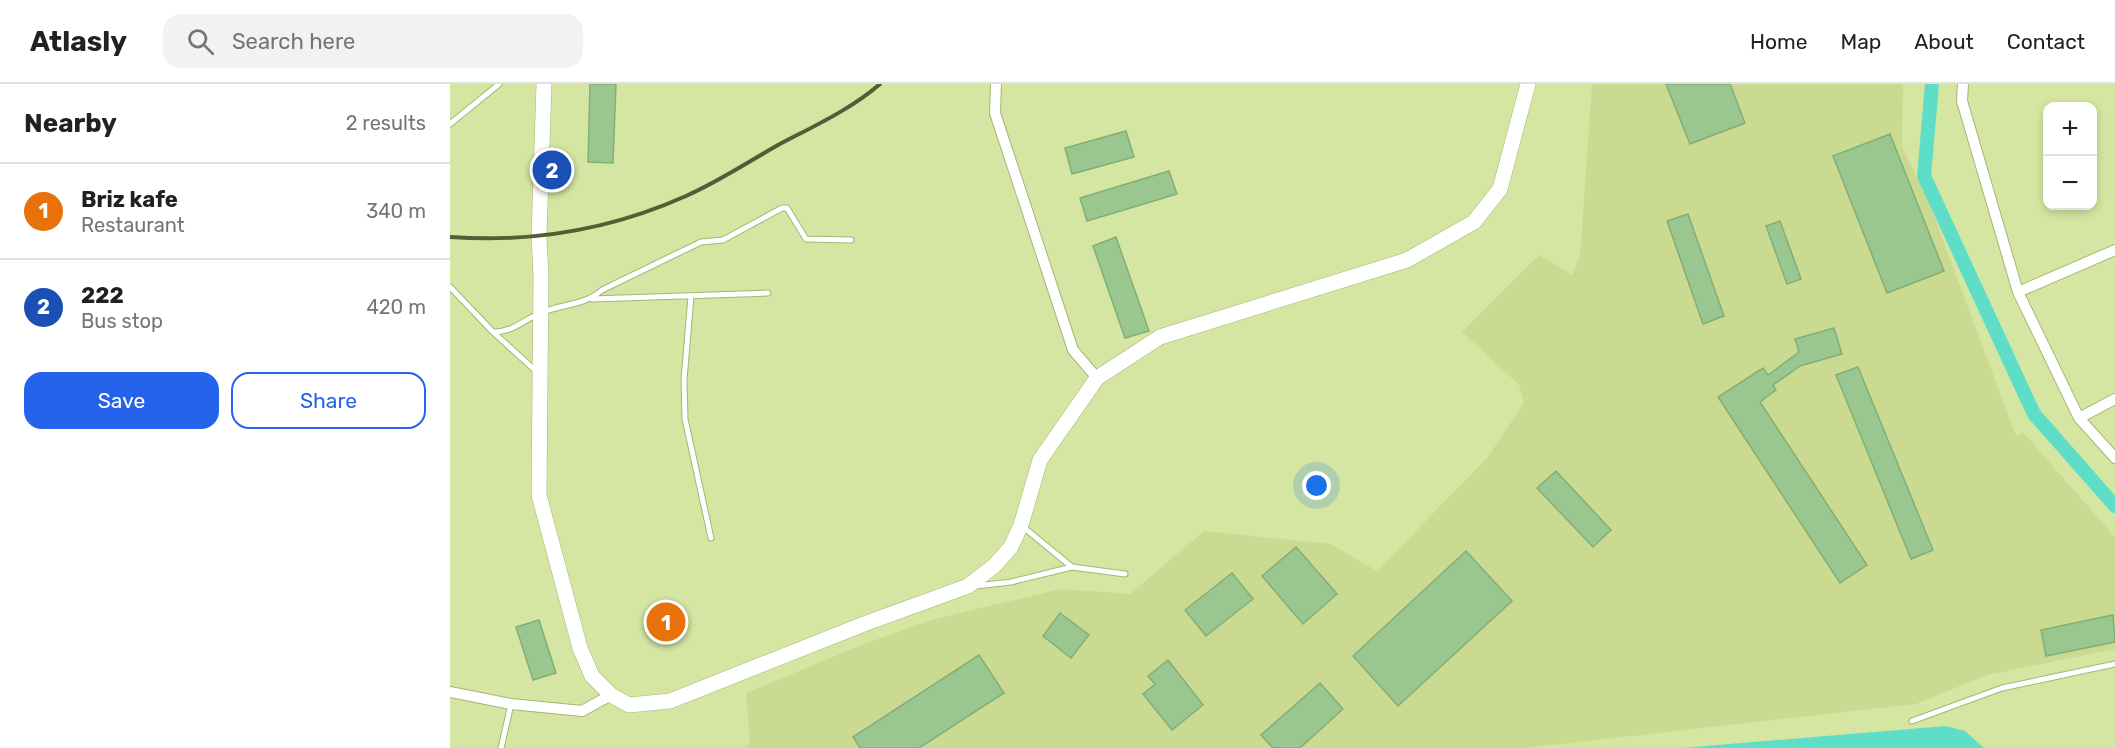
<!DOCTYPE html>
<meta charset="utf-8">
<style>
body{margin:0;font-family:Rubik,sans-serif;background:#f2f2f2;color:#202124}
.controls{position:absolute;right:18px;top:18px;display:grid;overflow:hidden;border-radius:12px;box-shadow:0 3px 9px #0003}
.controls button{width:54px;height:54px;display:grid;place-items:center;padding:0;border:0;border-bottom:2px solid #e0e0e0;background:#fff;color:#202124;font:30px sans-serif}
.you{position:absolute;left:867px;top:402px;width:21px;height:21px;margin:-15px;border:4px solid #fff;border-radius:50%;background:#1a73e8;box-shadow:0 0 0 9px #1a73e833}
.badge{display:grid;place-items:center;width:39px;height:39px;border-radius:50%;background:#2563eb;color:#fff;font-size:20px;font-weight:700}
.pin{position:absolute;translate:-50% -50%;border:3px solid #fff;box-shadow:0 2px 6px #0006}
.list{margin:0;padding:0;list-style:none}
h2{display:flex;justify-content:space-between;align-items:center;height:78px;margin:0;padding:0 24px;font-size:26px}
h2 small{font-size:20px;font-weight:400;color:#757577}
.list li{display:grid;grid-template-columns:39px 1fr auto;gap:18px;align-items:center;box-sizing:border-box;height:96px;padding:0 24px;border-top:2px solid #e0e0e0}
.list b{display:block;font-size:22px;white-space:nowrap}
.list p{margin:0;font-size:20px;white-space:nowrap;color:#757577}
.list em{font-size:20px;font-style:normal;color:#757577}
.actions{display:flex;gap:12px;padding:18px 24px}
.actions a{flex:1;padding:14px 0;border:2px solid #2563eb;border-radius:18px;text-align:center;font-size:21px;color:#2563eb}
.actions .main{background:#2563eb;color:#fff}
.icon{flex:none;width:33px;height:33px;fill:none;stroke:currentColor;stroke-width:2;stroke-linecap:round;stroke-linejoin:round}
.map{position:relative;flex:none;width:1665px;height:664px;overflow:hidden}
header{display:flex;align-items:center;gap:36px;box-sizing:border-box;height:84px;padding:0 30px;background:#fff;border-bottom:2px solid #e0e0e0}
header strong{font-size:28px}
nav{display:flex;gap:33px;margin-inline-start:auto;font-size:21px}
.search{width:420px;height:54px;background:#f2f2f2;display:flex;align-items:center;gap:15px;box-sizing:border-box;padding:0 21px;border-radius:18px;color:#757577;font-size:22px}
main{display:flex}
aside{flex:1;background:#fff}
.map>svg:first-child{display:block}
.built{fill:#cadb91}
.water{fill:#5edec7}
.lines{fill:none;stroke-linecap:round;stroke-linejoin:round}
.canal{stroke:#5edec7;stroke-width:14}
.building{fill:#9ac68f;stroke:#83ae78;stroke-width:1.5}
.lane-casing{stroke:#a6b574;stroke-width:7}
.street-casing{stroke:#a6b574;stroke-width:12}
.secondary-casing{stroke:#a6b574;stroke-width:16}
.lane{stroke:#fff;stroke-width:5}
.street{stroke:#fff;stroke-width:10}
.secondary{stroke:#fff;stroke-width:15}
.rail{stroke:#555d37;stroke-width:4}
</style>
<header>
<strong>Atlasly</strong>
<div class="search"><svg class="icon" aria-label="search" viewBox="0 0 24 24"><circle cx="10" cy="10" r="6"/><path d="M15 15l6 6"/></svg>Search here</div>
<nav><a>Home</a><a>Map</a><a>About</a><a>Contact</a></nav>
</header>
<main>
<aside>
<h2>Nearby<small>2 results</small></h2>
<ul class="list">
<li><span class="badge" style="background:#e8710a">1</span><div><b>Briz kafe</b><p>Restaurant</p></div><em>340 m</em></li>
<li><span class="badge" style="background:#1a4fb4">2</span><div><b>222</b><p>Bus stop</p></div><em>420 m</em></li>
</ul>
<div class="actions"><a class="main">Save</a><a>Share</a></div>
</aside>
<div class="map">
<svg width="1665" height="664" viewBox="0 0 1665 664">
<rect width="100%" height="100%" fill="#d5e6a2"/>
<path class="built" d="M1142 0H1453L1452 62 1480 121 1566 352 1574 349 1665 453V565L1538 591 1466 620 1076 664H294L300 659 296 609 414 560 481 536 611 505 680 510 754 447 881 460 927 487 1037 374 1074 319 1069 301 1012 248 1089 171 1122 191 1130 172Z"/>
<path class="water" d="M1496 642 1515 647 1534 664H1232Z"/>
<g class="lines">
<path class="canal" d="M1482 0 1474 92 1584 330 1665 422"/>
</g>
<path class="building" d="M140 0H166L163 79 138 78Z
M1216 0H1280L1295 39 1240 60Z
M676 47 684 73 622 90 615 64Z
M1440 50 1494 187 1437 209 1383 72Z
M719 87 727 110 637 137 630 114Z
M1238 130 1274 232 1253 240 1217 137Z
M1330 137 1351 195 1337 200 1316 142Z
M666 153 699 247 675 254 643 162Z
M1384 244 1392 270 1350 282 1323 301 1326 306 1310 318 1417 481 1390 499 1268 313 1313 284 1318 291 1349 268 1345 255Z
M1408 283 1483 466 1461 475 1386 291Z
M1106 387 1161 446 1143 463 1087 404Z
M846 463 887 510 853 540 812 492Z
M1016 467 1062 517 948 622 903 572Z
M782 489 803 515 756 552 735 526Z
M610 529 639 551 621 574 593 552Z
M1663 531 1665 558 1596 572 1591 546Z
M89 536 106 589 83 596 66 543Z
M529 571 554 609 469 664H410L403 653Z
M718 576 753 621 722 646 693 610 705 600 698 592Z
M870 599 893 625 850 664H823L811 651Z"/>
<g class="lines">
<defs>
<path id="lane" d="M0 40 49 0
M0 203 43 248 87 288
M241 212 234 296 235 335 261 454
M142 215 318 209
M43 248C63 248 72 237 90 229 111 220 134 222 152 206L251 158 273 156 332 124H337L356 155 401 156
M572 442 622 483
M526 502 561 498 622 483 675 490
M1462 637 1552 604 1665 580
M51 664 61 620"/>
<path id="street" d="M546 0 545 29 623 266 647 294
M1513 0 1512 17 1568 208 1629 334 1665 374
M1568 208 1665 166
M1629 334 1665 315
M0 608 61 620 132 627 161 611"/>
<path id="secondary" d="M94 0 89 153 91 191 89 411 130 564 142 592 161 611 179 621 220 617 414 540 518 502 544 482 561 463 571 441 590 376 647 294 710 253 957 176 1024 138 1050 105 1078 0"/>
</defs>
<use href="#lane" class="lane-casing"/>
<use href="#street" class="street-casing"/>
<use href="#secondary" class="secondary-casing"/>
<use href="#lane" class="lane"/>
<use href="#street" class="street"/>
<use href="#secondary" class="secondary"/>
<path class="rail" d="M0 153C83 159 160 146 236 112 268 98 298 78 328 61 362 43 400 26 430 0"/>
</g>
</svg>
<div class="controls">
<button>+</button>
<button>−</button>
</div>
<div class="you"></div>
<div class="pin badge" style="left:216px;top:538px;background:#e8710a">1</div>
<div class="pin badge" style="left:102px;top:86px;background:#1a4fb4">2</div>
</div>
</main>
